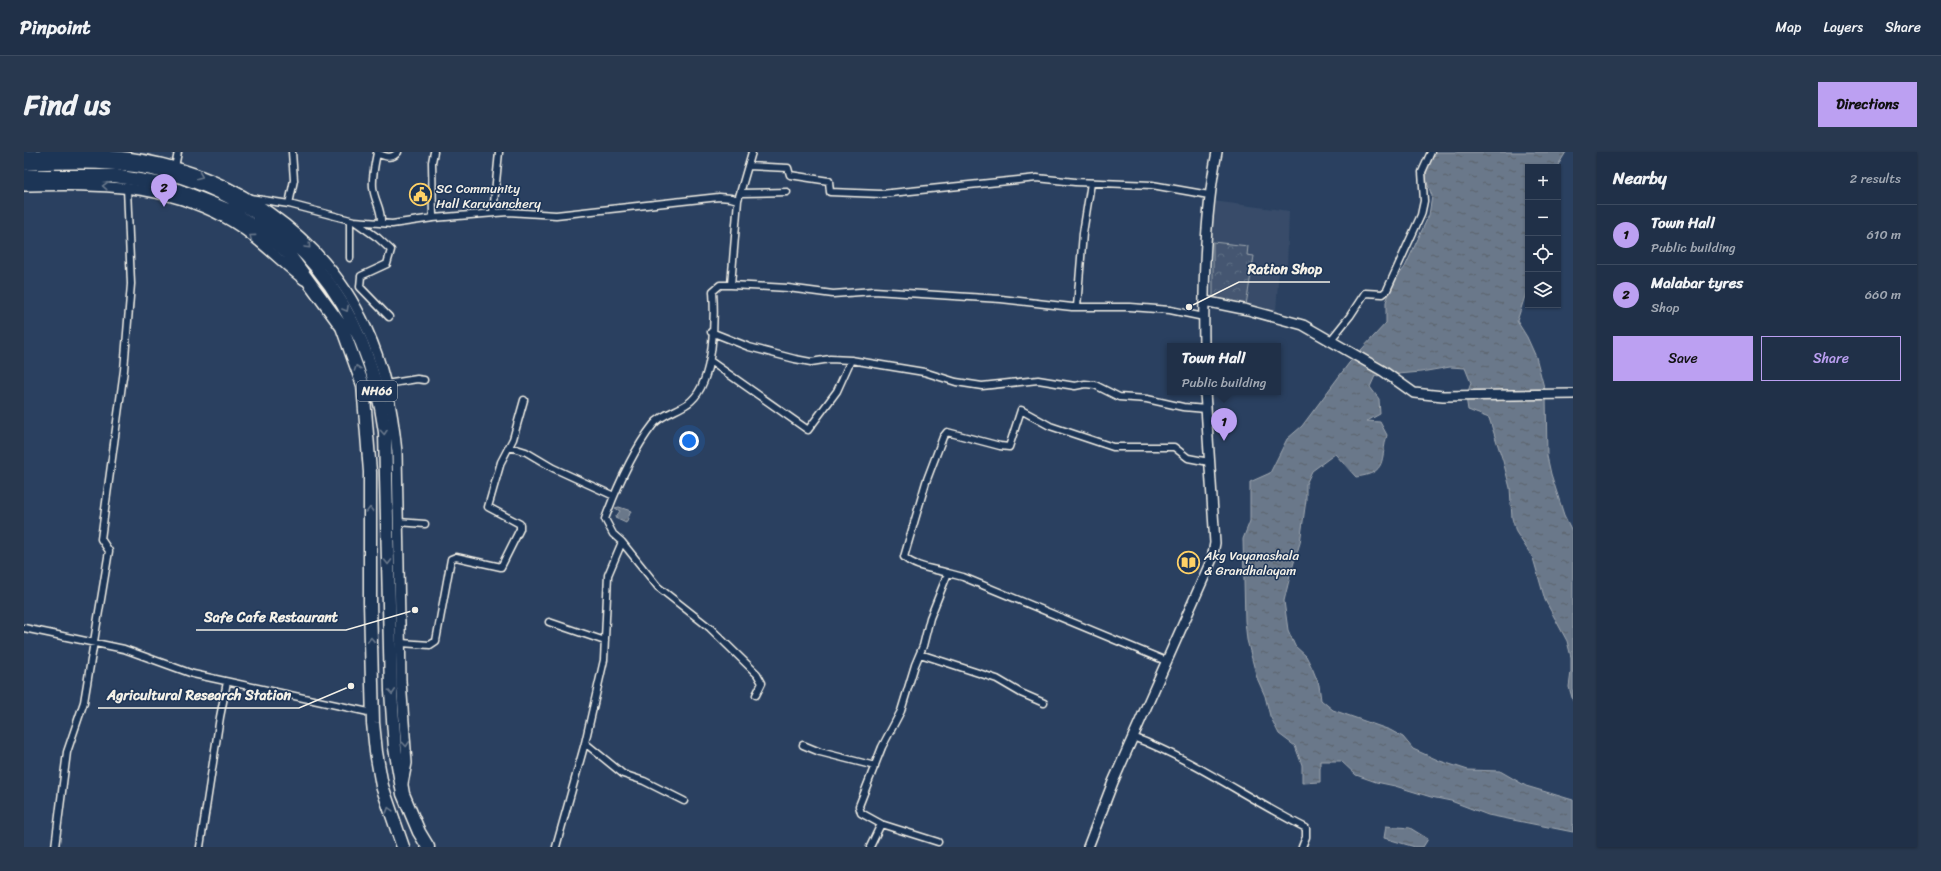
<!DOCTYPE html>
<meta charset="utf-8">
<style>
body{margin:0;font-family:Sriracha,sans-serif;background:#28384f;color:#f1f3f6}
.controls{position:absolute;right:12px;top:12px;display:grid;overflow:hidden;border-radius:0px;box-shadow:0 1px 3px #0004}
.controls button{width:36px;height:36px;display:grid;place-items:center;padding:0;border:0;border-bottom:1px solid #3d4b60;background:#203048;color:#f1f3f6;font:20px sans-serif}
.you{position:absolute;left:665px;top:289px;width:14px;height:14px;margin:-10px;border:3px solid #fff;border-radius:50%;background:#1a73e8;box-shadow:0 0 0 6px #1a73e833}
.badge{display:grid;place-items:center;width:26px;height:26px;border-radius:50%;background:#bca0f2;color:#111;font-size:13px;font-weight:700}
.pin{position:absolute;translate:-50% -33px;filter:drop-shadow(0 1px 2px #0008)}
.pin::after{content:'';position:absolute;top:21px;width:14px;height:12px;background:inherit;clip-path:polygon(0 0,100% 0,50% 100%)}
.popup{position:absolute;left:1143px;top:191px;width:114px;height:52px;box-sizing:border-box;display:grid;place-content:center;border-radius:0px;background:#203048;filter:drop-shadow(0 1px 3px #0005);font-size:13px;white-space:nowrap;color:#a2a9b4}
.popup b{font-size:15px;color:#f1f3f6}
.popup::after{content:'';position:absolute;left:50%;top:100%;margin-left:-8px;border:8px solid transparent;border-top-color:#203048}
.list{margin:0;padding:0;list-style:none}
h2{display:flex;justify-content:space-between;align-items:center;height:52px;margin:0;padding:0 16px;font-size:17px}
h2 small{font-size:13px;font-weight:400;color:#a2a9b4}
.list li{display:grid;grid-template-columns:26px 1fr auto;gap:12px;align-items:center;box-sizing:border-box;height:60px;padding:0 16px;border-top:1px solid #3d4b60}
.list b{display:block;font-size:15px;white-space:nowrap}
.list p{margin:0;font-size:13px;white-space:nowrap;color:#a2a9b4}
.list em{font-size:13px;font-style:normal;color:#a2a9b4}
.actions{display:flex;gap:8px;padding:12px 16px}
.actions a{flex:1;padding:9px 0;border:1px solid #bca0f2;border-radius:0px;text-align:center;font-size:14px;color:#bca0f2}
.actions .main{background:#bca0f2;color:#111}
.icon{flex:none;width:22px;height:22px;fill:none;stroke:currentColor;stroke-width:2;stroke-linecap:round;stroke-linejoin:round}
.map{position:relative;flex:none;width:1549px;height:695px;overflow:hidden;border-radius:0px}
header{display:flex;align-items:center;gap:24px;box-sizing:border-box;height:56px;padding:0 20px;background:#203048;border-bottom:1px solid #3d4b60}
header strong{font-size:19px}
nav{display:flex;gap:22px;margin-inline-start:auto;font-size:14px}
.intro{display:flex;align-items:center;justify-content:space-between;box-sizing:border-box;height:96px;padding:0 24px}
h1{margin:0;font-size:28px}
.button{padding:10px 18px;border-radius:0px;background:#bca0f2;color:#111;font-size:14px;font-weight:700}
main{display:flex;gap:24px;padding:0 24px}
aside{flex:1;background:#203048;border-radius:0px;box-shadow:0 1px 3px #0004}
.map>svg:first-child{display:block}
.built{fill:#374c69}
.forest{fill:url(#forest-crowns);stroke:#9ca4ac}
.water{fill:url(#water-ripples);stroke:#a1a8b0}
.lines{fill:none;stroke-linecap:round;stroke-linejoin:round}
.street-casing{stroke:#f4f1e8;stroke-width:9}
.secondary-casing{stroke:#f4f1e8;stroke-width:12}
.highway-casing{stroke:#f4f1e8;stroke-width:15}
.street{stroke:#1d3557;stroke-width:6}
.secondary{stroke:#1d3557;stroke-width:9}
.highway{stroke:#1d3557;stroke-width:12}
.oneway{stroke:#68778a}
.labels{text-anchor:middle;stroke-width:3;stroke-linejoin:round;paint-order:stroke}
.shield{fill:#1d3557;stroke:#b4b9bc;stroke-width:1}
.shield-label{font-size:12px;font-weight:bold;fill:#f4f1e8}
.poi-label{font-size:13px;fill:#f4f1e8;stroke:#1d3557;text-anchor:start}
.leader{fill:none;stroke:#f4f1e8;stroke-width:1.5}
.callout-dot{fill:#f4f1e8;stroke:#1d3557;stroke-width:1.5}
.callout-label{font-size:14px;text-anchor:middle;font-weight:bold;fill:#f4f1e8;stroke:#1d3557;stroke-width:3;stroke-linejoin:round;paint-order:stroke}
</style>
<header>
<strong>Pinpoint</strong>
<nav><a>Map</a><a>Layers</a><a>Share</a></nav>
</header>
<div class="intro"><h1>Find us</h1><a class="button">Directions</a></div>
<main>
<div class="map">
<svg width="1549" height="695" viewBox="0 0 1549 695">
<defs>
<pattern id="forest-crowns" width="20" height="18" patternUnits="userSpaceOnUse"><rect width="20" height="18" fill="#445771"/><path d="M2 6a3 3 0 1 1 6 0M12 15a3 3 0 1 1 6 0" fill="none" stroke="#607085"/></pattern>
<pattern id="water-ripples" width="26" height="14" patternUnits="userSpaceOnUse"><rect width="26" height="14" fill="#6a788a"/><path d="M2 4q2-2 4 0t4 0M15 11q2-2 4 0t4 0" fill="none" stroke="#5b626b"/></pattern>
</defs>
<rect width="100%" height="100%" fill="#2a4060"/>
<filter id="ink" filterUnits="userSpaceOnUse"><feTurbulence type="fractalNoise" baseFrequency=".025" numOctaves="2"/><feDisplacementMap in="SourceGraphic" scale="8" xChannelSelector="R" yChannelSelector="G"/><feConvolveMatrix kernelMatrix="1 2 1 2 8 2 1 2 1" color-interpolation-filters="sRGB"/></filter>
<g filter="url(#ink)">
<path class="built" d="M1189 49 1265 59 1263 117 1255 116 1252 160 1186 154Z"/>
<path class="forest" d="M1189 90 1224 94 1223 103 1230 104 1222 153 1189 149Z"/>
<path class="water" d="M1413 0H1542L1533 15H1504V135L1493 169 1503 185 1512 205 1522 243 1523 304 1527 322 1540 363 1549 381V549L1545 535 1547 520V505L1543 489 1521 448 1509 406 1492 380 1488 366 1486 336 1479 309 1465 266 1444 258 1442 245 1447 231 1441 216 1426 215 1397 220 1351 224 1346 235 1355 247 1356 262 1343 269 1356 270 1363 283C1356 308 1364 321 1332 325L1311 302 1288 319 1282 332V348L1276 391 1267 420 1260 449 1264 478 1271 494 1282 504 1289 518 1295 533 1297 548 1309 558 1366 578 1379 585 1389 597 1416 609 1444 618 1476 619 1502 634 1549 648V680L1464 663 1427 649 1407 645 1371 634 1352 630 1332 623 1317 609H1296V630L1278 631V613L1271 594 1255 582 1246 564 1241 544 1233 526 1223 488 1221 469 1219 387 1226 369V330L1246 321 1263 287 1278 274 1325 211 1362 171V150L1369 131 1381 115 1405 63 1408 44 1401 25 1406 8Z
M595 355 607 359 602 371 591 366 596 359 591 356Z
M1362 674 1386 676 1404 687 1399 695H1391L1360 686Z"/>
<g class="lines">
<defs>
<path id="street" d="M724 14 764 16 766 23 805 29 806 40 857 42 1013 26 1051 30 1128 33 1185 43
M151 15 154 0
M717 41 763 40
M226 46 265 52 330 69 354 86 367 98 363 112 337 124 336 135 365 165
M265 52 270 28 268 0
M469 61 475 0
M409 66 408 10 410 0
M326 69V106
M330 69 368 72 409 66 484 60 532 63 695 45 707 46 714 48
M357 71C358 56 350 49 349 35 348 24 351 11 353 1 360 4 368 8 374 0
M707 133 764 136 809 142 850 139 977 147 1048 155H1106L1146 158 1180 165
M1053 155 1059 81 1067 31
M687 180 725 195 771 207 787 210 806 207 827 208 900 220 932 230 958 234 1014 228 1051 234 1061 232 1071 233 1095 245 1123 247 1159 255 1182 257
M1306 189 1326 164 1341 141 1359 142 1363 138 1397 63 1400 49 1398 20 1407 0
M686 209 784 278 813 239 827 208
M362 232 393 227 400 228
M486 295 502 300 529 316 590 344
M374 370 401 372
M598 390 634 435 686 476 733 522 738 531 732 543
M924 421C910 417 890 415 880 405L902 330 919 285 923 280 976 294 985 295 997 258 1026 274 1089 295H1150L1164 306 1185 310
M525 470 581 489
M0 476 100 497 169 522 349 561
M377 491 406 493 412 489 427 407 432 405 477 415 496 377V372L464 355 477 310 489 287 500 248
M896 502 973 527 997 541 1020 551
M1109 585C1170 608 1224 647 1282 676V685L1278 695
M561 591 599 622 620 629 660 649
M779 593 796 600 851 614
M857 672 914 690
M31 695 43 600 60 550 85 399 77 387 100 218 107 132 103 36
M176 695 196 565 203 530
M532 695 561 591 580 508 584 423 598 390 589 382 581 367C593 335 608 300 629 273 637 262 657 258 667 249 690 229 691 167 689 139L696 133H707L714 48 728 0
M846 695 857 672 837 661 835 654 858 595 877 559 891 513 899 494 906 466 924 421 939 425 1142 509"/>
<path id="secondary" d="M0 3C34 2 69 1 103 5 205 18 301 82 343 177 361 216 369 258 373 300L377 529 383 611 379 631
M0 34C72 33 136 31 201 66 231 82 254 108 280 128
M1180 149 1224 158 1279 173 1359 219 1390 241 1419 244 1549 242
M1180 194C1179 132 1181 61 1193 0
M1064 695 1089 630 1188 407 1191 391 1181 240"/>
<path id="highway" d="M0 12C47 10 98 8 144 21 270 57 344 153 361 280L367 539 371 596 379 642 395 680 404 695
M0 24H91L139 32 207 59 236 78 264 101 318 175 339 233 346 320V450L349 571 352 600 358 634 379 695"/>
</defs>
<use href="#street" class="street-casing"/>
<use href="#secondary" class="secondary-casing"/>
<use href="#highway" class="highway-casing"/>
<use href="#street" class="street"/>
<use href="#secondary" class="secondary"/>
<use href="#highway" class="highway"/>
</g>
<defs><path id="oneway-chevron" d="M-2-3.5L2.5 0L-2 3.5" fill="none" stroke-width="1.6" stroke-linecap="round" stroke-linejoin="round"/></defs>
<g class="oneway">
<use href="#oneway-chevron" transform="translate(176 24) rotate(23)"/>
<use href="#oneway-chevron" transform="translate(81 34) rotate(-176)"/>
<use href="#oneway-chevron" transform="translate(228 85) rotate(-144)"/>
<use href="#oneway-chevron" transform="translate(284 94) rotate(47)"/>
<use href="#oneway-chevron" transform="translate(322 157) rotate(61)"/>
<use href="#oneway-chevron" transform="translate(333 216) rotate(-109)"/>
<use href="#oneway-chevron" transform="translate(360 280) rotate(85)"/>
<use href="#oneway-chevron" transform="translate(346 358) rotate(-89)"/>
<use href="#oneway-chevron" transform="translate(364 410) rotate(89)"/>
<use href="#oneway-chevron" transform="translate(347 488) rotate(-92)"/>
<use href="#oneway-chevron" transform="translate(368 540) rotate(87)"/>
<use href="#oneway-chevron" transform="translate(382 592) rotate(85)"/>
<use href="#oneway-chevron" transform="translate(365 658) rotate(-107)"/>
</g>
</g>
<defs>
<symbol id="civic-ring" viewBox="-11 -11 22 22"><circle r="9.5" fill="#1d3557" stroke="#ffd166" stroke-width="1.5"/><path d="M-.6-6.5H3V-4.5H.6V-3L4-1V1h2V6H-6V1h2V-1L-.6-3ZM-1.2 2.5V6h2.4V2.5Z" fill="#ffd166"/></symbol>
<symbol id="library-ring" viewBox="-11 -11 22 22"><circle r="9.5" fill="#1d3557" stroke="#ffd166" stroke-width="1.5"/><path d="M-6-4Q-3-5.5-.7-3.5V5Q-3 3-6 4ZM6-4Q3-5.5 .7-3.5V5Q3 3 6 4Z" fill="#ffd166"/></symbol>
</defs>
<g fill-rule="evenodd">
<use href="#civic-ring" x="384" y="30" width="25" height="25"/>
<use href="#library-ring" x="1152" y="398" width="25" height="25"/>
</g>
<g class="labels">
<rect class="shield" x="333" y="229" width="40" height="20" rx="3"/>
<g class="shield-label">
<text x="353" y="243">NH66</text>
</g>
<g class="poi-label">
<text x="412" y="41">SC Community<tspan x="412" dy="15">Hall Karuvanchery</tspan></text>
<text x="1180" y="408">Akg Vayanashala<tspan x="1180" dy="15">&amp; Grandhalayam</tspan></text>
</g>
</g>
<path class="leader" d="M1165 155L1215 130H1306M391 458L322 478H172M327 534L275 556H74"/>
<g class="callout-dot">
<circle cx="1165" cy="155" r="4"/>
<circle cx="391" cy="458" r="4"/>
<circle cx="327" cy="534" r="4"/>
</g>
<g class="callout-label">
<text x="1261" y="122">Ration Shop</text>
<text x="247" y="470">Safe Cafe Restaurant</text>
<text x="175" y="548">Agricultural Research Station</text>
</g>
</svg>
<div class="controls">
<button>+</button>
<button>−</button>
<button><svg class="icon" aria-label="locate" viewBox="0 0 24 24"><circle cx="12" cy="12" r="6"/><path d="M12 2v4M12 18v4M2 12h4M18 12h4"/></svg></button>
<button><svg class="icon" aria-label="layers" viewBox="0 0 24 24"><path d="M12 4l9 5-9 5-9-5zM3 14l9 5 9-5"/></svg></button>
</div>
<div class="you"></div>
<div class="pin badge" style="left:1200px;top:289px">1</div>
<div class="popup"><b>Town Hall</b>Public building</div>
<div class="pin badge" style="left:140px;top:55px">2</div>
</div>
<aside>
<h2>Nearby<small>2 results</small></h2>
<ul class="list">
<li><span class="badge">1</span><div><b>Town Hall</b><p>Public building</p></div><em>610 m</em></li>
<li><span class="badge">2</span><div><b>Malabar tyres</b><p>Shop</p></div><em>660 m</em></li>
</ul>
<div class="actions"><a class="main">Save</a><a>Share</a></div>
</aside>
</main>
